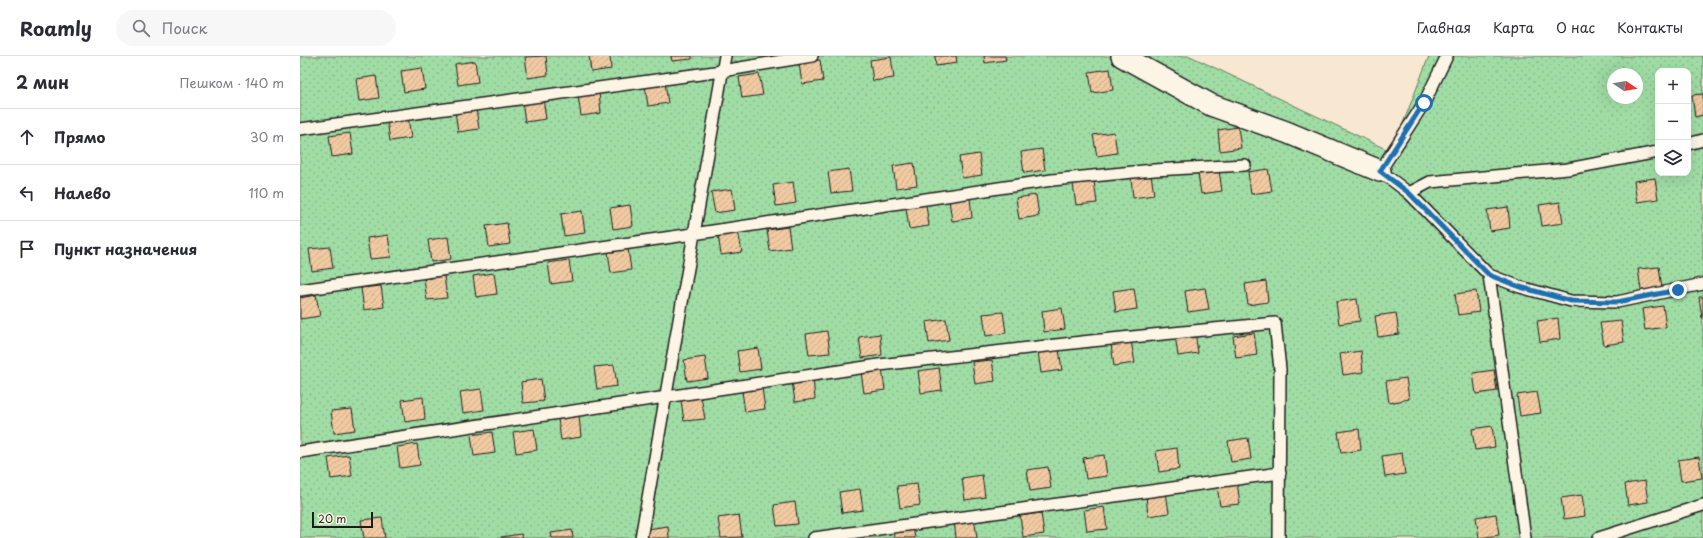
<!DOCTYPE html>
<html lang="ru">
<meta charset="utf-8">
<style>
body{margin:0;font-family:"Playpen Sans",sans-serif;background:#f7f7f7;color:#2b2b33}
.controls{position:absolute;right:12px;top:12px;display:grid;overflow:hidden;border-radius:8px;box-shadow:0 4px 16px #0002}
.controls button{width:36px;height:36px;display:grid;place-items:center;padding:0;border:0;border-bottom:1px solid #e1e1e2;background:#fff;color:#2b2b33;font:20px sans-serif}
.compass{position:absolute;left:1307px;top:12px;width:36px;height:36px;border-radius:50%;background:#fff;box-shadow:0 4px 16px #0002;rotate:102deg}
.scale{position:absolute;left:12px;bottom:10px;width:61px;box-sizing:border-box;padding-left:4px;border:2px solid #1c1c1c;border-top:0;font-size:11px;line-height:14px;white-space:nowrap;color:#1c1c1c;-webkit-text-stroke:3px #fcf5e5;paint-order:stroke}
.stop{position:absolute;width:12px;height:12px;margin:-9px;border:3px solid #1f6fb2;border-radius:50%;background:#fff}
.stop.end{background:#1f6fb2;border-color:#fff;box-shadow:0 1px 4px #0008}
.list{margin:0;padding:0;list-style:none}
h2{display:flex;justify-content:space-between;align-items:center;height:52px;margin:0;padding:0 16px;font-size:17px}
h2 small{font-size:13px;font-weight:400;color:#7c7c81}
.list li{display:grid;grid-template-columns:26px 1fr auto;gap:12px;align-items:center;box-sizing:border-box;height:56px;padding:0 16px;border-top:1px solid #e1e1e2}
.list b{display:block;font-size:15px;white-space:nowrap}
.list em{font-size:13px;font-style:normal;color:#7c7c81}
.icon{flex:none;width:22px;height:22px;fill:none;stroke:currentColor;stroke-width:2;stroke-linecap:round;stroke-linejoin:round}
.map{position:relative;flex:none;width:1403px;height:482px;overflow:hidden}
header{display:flex;align-items:center;gap:24px;box-sizing:border-box;height:56px;padding:0 20px;background:#fff;border-bottom:1px solid #e1e1e2}
header strong{font-size:19px}
nav{display:flex;gap:22px;margin-inline-start:auto;font-size:14px}
.search{width:280px;height:36px;background:#f7f7f7;display:flex;align-items:center;gap:10px;box-sizing:border-box;padding:0 14px;border-radius:22px;color:#7c7c81;font-size:15px}
main{display:flex}
aside{flex:1;background:#fff}
.map>svg:first-child{display:block}
.green{fill:url(#green-dots);stroke:#5e7c60;fill-rule:evenodd}
.building{fill:url(#building-hatch);stroke:#1c1c1c}
.lines{fill:none;stroke-linecap:round;stroke-linejoin:round}
.service-casing{stroke:#1c1c1c;stroke-width:14}
.minor-casing{stroke:#1c1c1c;stroke-width:24}
.service{stroke:#fcf5e5;stroke-width:11}
.minor{stroke:#fcf5e5;stroke-width:21}
.route{stroke:#1f6fb2;stroke-width:5}
</style>
<header>
<strong>Roamly</strong>
<div class="search"><svg class="icon" aria-label="search" viewBox="0 0 24 24"><circle cx="10" cy="10" r="6"/><path d="M15 15l6 6"/></svg>Поиск</div>
<nav><a>Главная</a><a>Карта</a><a>О нас</a><a>Контакты</a></nav>
</header>
<main>
<aside>
<h2>2 мин<small>Пешком · 140 m</small></h2>
<ul class="list">
<li><svg class="icon" aria-label="ahead" viewBox="0 0 24 24"><path d="M12 20V5M6 11l6-6 6 6"/></svg><div><b>Прямо</b></div><em>30 m</em></li>
<li><svg class="icon" aria-label="left" viewBox="0 0 24 24"><path d="M17 20v-9H6M10 6l-5 5 5 5"/></svg><div><b>Налево</b></div><em>110 m</em></li>
<li><svg class="icon" aria-label="arrive" viewBox="0 0 24 24"><path d="M6 21V4h12l-3 4 3 4H6"/></svg><div><b>Пункт назначения</b></div></li>
</ul>
</aside>
<div class="map">
<svg width="1403" height="482" viewBox="0 0 1403 482">
<defs>
<pattern id="green-dots" width="8" height="8" patternUnits="userSpaceOnUse"><rect width="8" height="8" fill="#a0dda5"/><path d="M2 2h.1M6 6h.1" fill="none" stroke="#89bd8d" stroke-width="1.8" stroke-linecap="round"/></pattern>
<pattern id="building-hatch" width="6" height="6" patternUnits="userSpaceOnUse"><rect width="6" height="6" fill="#f1caa1"/><path d="M-1 1l2-2M0 6l6-6M5 7l2-2" fill="none" stroke="#cead8a"/></pattern>
</defs>
<rect width="100%" height="100%" fill="#f9e8d1"/>
<filter id="ink" filterUnits="userSpaceOnUse"><feTurbulence type="fractalNoise" baseFrequency=".025" numOctaves="2"/><feDisplacementMap in="SourceGraphic" scale="8" xChannelSelector="R" yChannelSelector="G"/><feConvolveMatrix kernelMatrix="1 2 1 2 8 2 1 2 1" color-interpolation-filters="sRGB"/></filter>
<g filter="url(#ink)">
<path class="green" d="M0 0H890L1092 96 1129 0H1403V482H0ZM1358 15H1388V117H1358ZM1313 18H1337V42H1313Z"/>
<path class="building" d="M246 0 248 19 228 22 225 1Z
M289 0H310L311 13 291 16Z
M371 0H392V3L372 5Z
M635 0H656L657 7 636 10Z
M684 0H705L706 4 685 7Z
M591 1 594 22 573 25 570 4Z
M520 4 523 25 502 28 499 7Z
M175 5 178 26 158 29 155 8Z
M122 12 125 33 104 36 101 15Z
M810 13 813 34 792 37 789 16Z
M459 18 463 39 442 42 439 21Z
M76 20 79 42 59 45 56 23Z
M365 26 368 47 348 50 345 29Z
M299 36 301 57 281 60 278 39Z
M1403 38V59L1395 61 1392 39Z
M243 42 246 63 225 66 222 45Z
M176 52 179 73 158 76 155 55Z
M108 61 111 82 90 85 87 64Z
M938 71 941 92 920 95 918 74Z
M814 76 817 97 797 100 793 79Z
M50 77 53 98 32 101 29 80Z
M742 93 745 114 724 117 721 96Z
M679 98 682 119 662 122 659 101Z
M614 107 617 129 596 132 593 110Z
M549 113 552 135 531 137 528 116Z
M968 113 972 135 951 138 948 116Z
M919 114 922 135 901 138 898 117Z
M851 118 854 139 833 142 831 121Z
M1355 122 1358 143 1337 146 1334 125Z
M794 125 797 147 776 149 773 128Z
M493 126 496 147 476 150 473 129Z
M432 133 435 154 415 157 411 136Z
M736 139 739 160 719 163 716 142Z
M670 141 672 162 652 165 649 144Z
M1260 146 1263 167 1242 170 1239 149Z
M330 149 333 170 313 173 310 152Z
M626 149 629 170 609 173 606 152Z
M1208 151 1210 172 1190 175 1187 154Z
M282 155 285 177 264 180 261 158Z
M207 167 210 188 189 191 186 170Z
M488 171 491 192 470 195 467 174Z
M438 175 442 196 421 199 418 178Z
M88 179 91 201 70 203 67 182Z
M148 181 151 203 131 206 128 184Z
M30 191 33 212 12 215 9 193Z
M328 193 331 214 311 217 308 196Z
M269 204 272 225 251 228 248 207Z
M1359 211 1362 232 1341 234 1338 213Z
M194 217 197 238 176 241 173 220Z
M144 220 147 242 127 244 124 223Z
M966 225 968 246 948 249 945 228Z
M81 230 84 251 64 254 61 232Z
M834 232 837 253 816 256 813 235Z
M905 232 909 253 888 256 885 235Z
M1176 235 1179 256 1158 259 1155 238Z
M16 239 20 260 0 263V242Z
M1399 241H1403V262H1402Z
M1057 243 1060 265 1039 268 1036 246Z
M1363 250 1366 271 1345 274 1342 253Z
M762 252 765 273 744 276 742 255Z
M703 256 706 277 686 280 683 258Z
M1096 257 1099 278 1078 281 1075 260Z
M1258 262 1260 283 1240 286 1237 265Z
M646 263 649 284 629 287 626 266Z
M1321 265 1324 286 1304 289 1300 267Z
M527 275 530 297 509 299 506 278Z
M895 276 898 297 878 300 875 279Z
M954 277 957 299 936 302 933 280Z
M580 278 582 299 562 302 559 281Z
M831 285 835 307 814 310 811 288Z
M458 292 461 313 440 316 437 295Z
M759 293 762 314 741 317 738 296Z
M1061 295 1063 316 1043 319 1040 298Z
M405 301 408 322 387 325 384 304Z
M692 304 695 325 675 328 672 306Z
M314 309 317 330 297 333 294 311Z
M639 312 642 334 621 337 618 315Z
M582 313 585 334 564 337 561 316Z
M1194 314 1197 335 1176 338 1173 317Z
M513 322 515 343 495 346 492 325Z
M1106 322 1109 343 1089 347 1086 325Z
M241 323 244 345 223 347 221 326Z
M462 332 465 353 445 356 442 335Z
M181 333 184 354 163 357 160 336Z
M1237 336 1241 357 1220 360 1217 339Z
M123 341 125 363 105 366 102 344Z
M401 341 405 363 384 365 381 344Z
M52 353 55 374 34 377 31 355Z
M279 360 281 381 261 384 258 363Z
M1192 370 1195 391 1175 394 1172 373Z
M234 373 237 394 216 397 213 376Z
M1059 373 1061 394 1041 397 1038 376Z
M192 376 195 397 174 400 171 379Z
M948 382 951 403 931 406 928 385Z
M117 388 120 409 100 412 97 391Z
M877 392 879 413 859 416 856 395Z
M1102 397 1105 418 1085 421 1082 400Z
M49 399 52 420 31 423 28 402Z
M804 399 807 420 786 423 783 402Z
M1399 401 1402 422 1381 425 1378 404Z
M748 411 751 432 730 435 727 414Z
M682 419 685 441 665 444 662 422Z
M1345 425 1348 446 1328 449 1325 428Z
M937 426 940 448 920 450 917 429Z
M617 428 620 449 600 452 597 430Z
M560 433 563 454 542 457 539 436Z
M866 436 869 457 848 460 846 439Z
M1282 439 1285 460 1264 463 1261 442Z
M495 446 498 468 477 470 474 449Z
M804 451 807 473 787 475 784 454Z
M741 457 744 478 723 481 720 460Z
M1196 458 1199 479 1179 482 1176 461Z
M439 459 442 481 421 482 418 462Z
M674 461 677 482H656L654 464Z
M82 462 85 482H64L61 464Z
M368 470 369 482H348L347 473Z
M613 471 615 482H594L593 474Z
M272 474 273 482H252L251 477Z
M221 478 222 482H201V481Z"/>
<g class="lines">
<defs>
<path id="service" d="M1147 0 1124 47 1080 115 1109 137 1189 219 1220 231 1271 245 1317 246 1403 228
M0 73 422 15 512 0
M1388 88 1403 84
M1109 137 1130 126 1268 113 1358 96
M1189 219 1225 482
M0 234 393 178 752 124 854 114 945 109
M0 396 579 309 791 285 975 267 980 313 979 482
M341 482 425 0
M514 482 980 417
M1299 482 1403 449"/>
<path id="minor" d="M822 0 911 49 986 76 1080 115"/>
</defs>
<use href="#service" class="service-casing"/>
<use href="#minor" class="minor-casing"/>
<use href="#service" class="service"/>
<use href="#minor" class="minor"/>
</g>
</g>
<g class="lines" filter="url(#ink)">
<path class="route" d="M1124 47 1080 115 1109 137 1189 219 1220 231 1271 245 1317 246 1378 234"/>
</g>
</svg>
<div class="controls">
<button>+</button>
<button>−</button>
<button><svg class="icon" aria-label="layers" viewBox="0 0 24 24"><path d="M12 4l9 5-9 5-9-5zM3 14l9 5 9-5"/></svg></button>
</div>
<svg class="compass" viewBox="-18 -18 36 36"><path d="M0-13l5 13h-10z" fill="#e53935"/><path d="M0 13l5-13h-10z" fill="#7c7c81"/></svg>
<div class="scale">20 m</div>
<div class="stop" style="left:1124px;top:47px"></div>
<div class="stop end" style="left:1378px;top:234px"></div>
</div>
</main>
